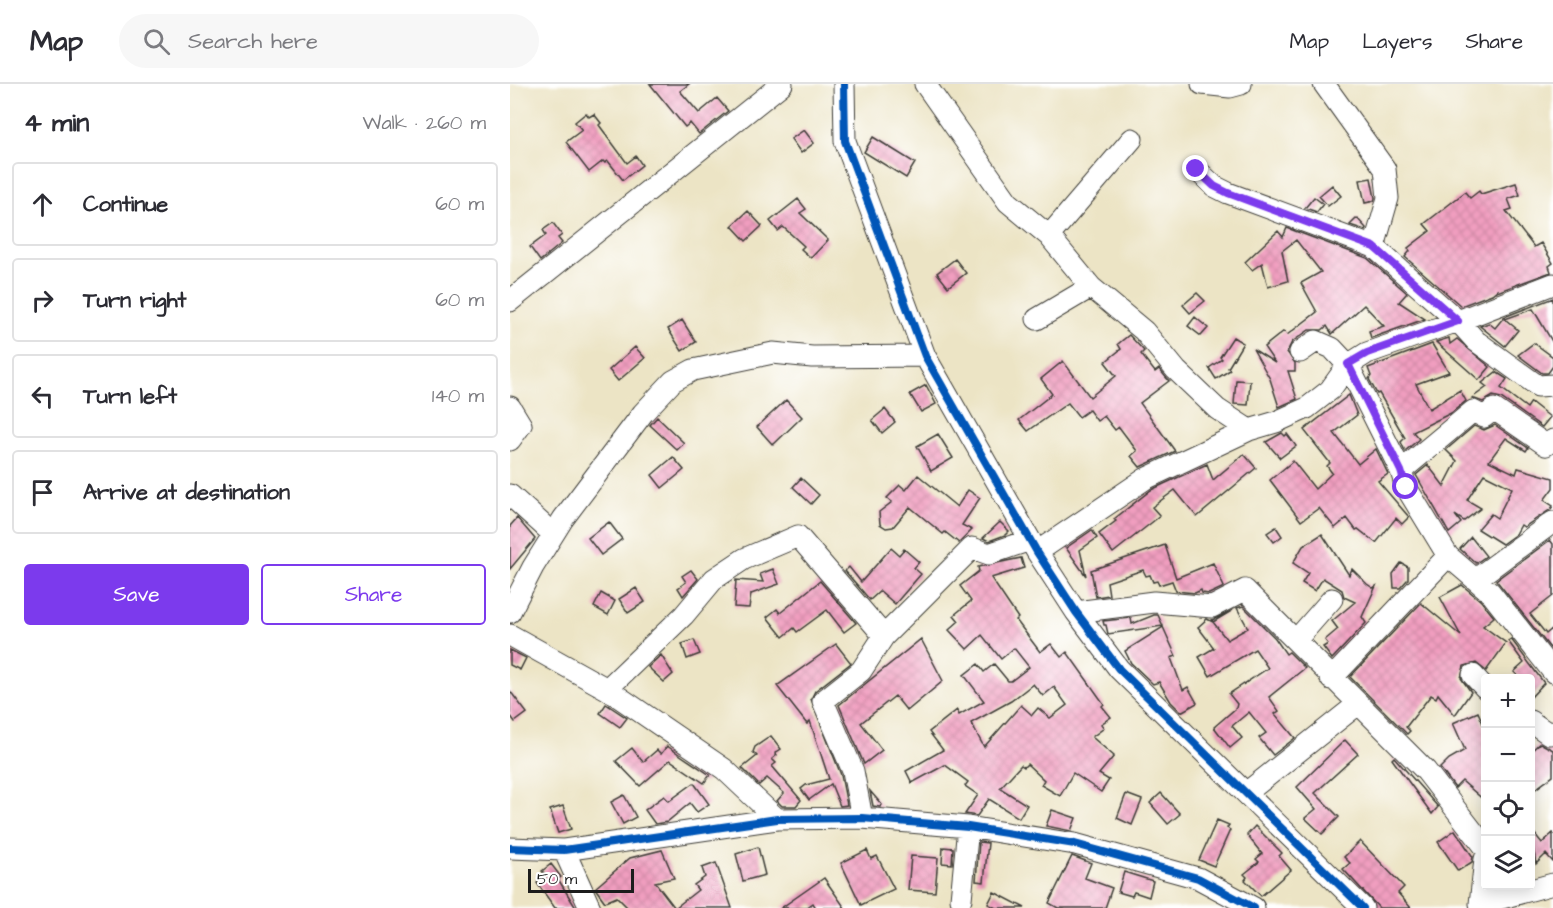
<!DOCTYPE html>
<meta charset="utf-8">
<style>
body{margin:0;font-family:"Architects Daughter",sans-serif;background:#f7f7f7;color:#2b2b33}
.controls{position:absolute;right:18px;bottom:18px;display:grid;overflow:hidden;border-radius:6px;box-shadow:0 3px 15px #0003}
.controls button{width:54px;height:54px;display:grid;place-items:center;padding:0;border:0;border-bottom:2px solid #e1e1e2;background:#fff;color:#2b2b33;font:30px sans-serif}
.scale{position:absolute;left:18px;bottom:15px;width:106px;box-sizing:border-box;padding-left:6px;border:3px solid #1c1c1c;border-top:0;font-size:16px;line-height:21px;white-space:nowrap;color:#1c1c1c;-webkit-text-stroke:4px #fff;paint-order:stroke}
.stop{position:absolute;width:18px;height:18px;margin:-14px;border:4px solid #7c3aed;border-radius:50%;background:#fff}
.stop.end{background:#7c3aed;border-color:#fff;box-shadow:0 2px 6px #0008}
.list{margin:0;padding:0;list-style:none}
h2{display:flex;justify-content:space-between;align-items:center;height:78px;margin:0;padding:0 24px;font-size:26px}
h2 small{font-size:20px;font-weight:400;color:#7c7c81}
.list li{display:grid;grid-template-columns:39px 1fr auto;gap:18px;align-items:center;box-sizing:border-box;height:84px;margin:0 12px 12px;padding:0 12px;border:2px solid #e1e1e2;border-radius:6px}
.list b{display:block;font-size:22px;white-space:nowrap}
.list em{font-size:20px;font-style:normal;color:#7c7c81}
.actions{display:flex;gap:12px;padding:18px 24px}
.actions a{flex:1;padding:14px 0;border:2px solid #7c3aed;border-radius:6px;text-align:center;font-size:21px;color:#7c3aed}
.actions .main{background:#7c3aed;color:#fff}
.icon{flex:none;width:33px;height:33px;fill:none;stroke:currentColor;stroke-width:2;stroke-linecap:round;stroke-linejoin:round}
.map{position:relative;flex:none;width:1043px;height:824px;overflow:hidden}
header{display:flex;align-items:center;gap:36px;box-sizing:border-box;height:84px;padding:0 30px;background:#fff;border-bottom:2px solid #e1e1e2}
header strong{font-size:28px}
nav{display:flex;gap:33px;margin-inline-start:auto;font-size:21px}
.search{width:420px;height:54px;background:#f7f7f7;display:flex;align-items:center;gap:15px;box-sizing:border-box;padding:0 21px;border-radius:33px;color:#7c7c81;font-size:22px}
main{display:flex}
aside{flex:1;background:#fff}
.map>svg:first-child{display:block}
.building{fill:url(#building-cross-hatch);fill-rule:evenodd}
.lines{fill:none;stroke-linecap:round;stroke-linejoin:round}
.minor-casing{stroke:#3b3a35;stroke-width:23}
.minor{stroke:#fff;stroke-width:21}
.cycleway-casing{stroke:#fff;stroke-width:11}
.cycleway{stroke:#0057b8;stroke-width:8}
.route{stroke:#7c3aed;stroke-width:8}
</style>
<header>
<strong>Map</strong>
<div class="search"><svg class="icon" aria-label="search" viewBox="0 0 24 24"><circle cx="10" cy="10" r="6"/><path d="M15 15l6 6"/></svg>Search here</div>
<nav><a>Map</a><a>Layers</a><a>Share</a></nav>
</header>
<main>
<aside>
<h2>4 min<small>Walk · 260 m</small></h2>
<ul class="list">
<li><svg class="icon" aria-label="ahead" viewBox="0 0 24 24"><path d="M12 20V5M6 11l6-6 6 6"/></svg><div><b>Continue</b></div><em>60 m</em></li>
<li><svg class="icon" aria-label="right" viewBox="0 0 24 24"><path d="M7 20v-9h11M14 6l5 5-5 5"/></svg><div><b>Turn right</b></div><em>60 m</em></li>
<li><svg class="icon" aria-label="left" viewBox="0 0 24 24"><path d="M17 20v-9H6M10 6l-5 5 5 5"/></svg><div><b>Turn left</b></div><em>140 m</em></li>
<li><svg class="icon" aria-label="arrive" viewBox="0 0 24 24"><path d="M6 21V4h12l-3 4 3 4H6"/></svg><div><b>Arrive at destination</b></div></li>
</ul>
<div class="actions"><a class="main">Save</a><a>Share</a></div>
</aside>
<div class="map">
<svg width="1043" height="824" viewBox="0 0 1043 824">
<defs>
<pattern id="building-cross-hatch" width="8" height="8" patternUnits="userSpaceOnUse" patternTransform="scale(1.5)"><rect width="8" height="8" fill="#f19ec0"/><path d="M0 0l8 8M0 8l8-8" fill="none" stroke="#ce88a4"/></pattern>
</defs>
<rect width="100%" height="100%" fill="#fff"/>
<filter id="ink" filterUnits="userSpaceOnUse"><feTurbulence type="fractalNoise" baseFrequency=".0167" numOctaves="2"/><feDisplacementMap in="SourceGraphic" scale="12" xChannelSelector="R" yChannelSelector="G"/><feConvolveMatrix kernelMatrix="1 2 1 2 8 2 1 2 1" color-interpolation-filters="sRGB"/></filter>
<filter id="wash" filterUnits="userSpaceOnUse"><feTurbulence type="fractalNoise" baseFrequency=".008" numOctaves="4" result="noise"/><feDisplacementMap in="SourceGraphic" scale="24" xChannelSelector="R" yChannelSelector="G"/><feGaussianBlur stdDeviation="1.35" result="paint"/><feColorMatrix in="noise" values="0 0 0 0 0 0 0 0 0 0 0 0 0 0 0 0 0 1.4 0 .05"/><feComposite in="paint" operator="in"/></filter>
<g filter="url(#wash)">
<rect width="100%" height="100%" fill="#ece4c5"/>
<g id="blocks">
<path class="building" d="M140 0H179L170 7 189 29 207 14 218 27 189 50 180 39 175 43Z
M76 29 79 33 84 30 91 39 89 41 117 79 126 72 132 81 113 96 98 77 95 79 93 77 79 88 56 58 72 46 65 38Z
M294 46 304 59 291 69 281 55Z
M363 53 405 79 396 94 354 68Z
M861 94 865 114 864 117 855 119 850 96Z
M1006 99 1010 111 998 115 1002 125 996 127 1024 163 1031 159 1043 179 1039 182 1041 188 987 208V206L982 210 951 222 895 173 900 167 898 164 920 147 914 140 955 108 960 114 969 107 971 110Z
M822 101 831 112 818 122 809 112Z
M804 113 813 120 807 128 795 124Z
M288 115 296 125 290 129 318 156 301 174 291 165 294 162 273 143 268 147 260 137Z
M238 127 252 142 236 157 222 142Z
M847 134 856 144 855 146 840 141Z
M43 139 52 151 48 154 52 159 30 177 20 163 36 151 33 146Z
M777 144 857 174 897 209 889 218 915 235 861 254 859 247 874 242 854 221 822 250 817 242 812 246H799L782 258 777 268 785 279V287H778L787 315 769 323 760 295 743 265 765 279 754 263 774 247 777 251 807 228 791 199 811 188 786 156 772 167 778 197 758 203 752 179 742 186 735 178 768 147 773 153Z
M445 175 456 189 438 203 427 189Z
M687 209 695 217 680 229 673 221Z
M1043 214V259L1023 225 995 235 1008 246 995 262 970 242 979 239 985 244 994 233Z
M685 233 698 244 691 252 678 242Z
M172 236 186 258 172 267 158 245Z
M619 251 634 267 631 270 645 288 649 285 659 297 630 319 665 367 630 383 621 372 627 367 609 343 605 346 594 332 587 337 579 326 569 333 558 319 518 347 509 336 542 310 531 295 553 277 580 313 606 292 595 278 611 265 608 260Z
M723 253 733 259 718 284 720 286 706 295 699 284 712 275 710 273Z
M939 254 940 260 947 255 980 283 969 296 926 258Z
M1024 259 1043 273V282L1038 289H1032L1008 271Z
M922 260 939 288 906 300 919 325 950 306 956 317 941 329 903 348 909 355 895 367 891 358 895 354 869 309 867 310 859 295 861 292 858 284Z
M125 263 135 274 108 297 99 286Z
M986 288 997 295 991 304 1017 324 1021 318 1040 333 1032 343 991 314 983 312 973 318 962 314 977 303 972 299Z
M726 296 740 297 738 321 724 320Z
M416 301 426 320 411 328 400 310Z
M839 311 847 331 824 349 848 380 866 365 878 390 868 397 899 433 892 440 886 434 866 459 848 445 846 446 837 434 825 444 809 424 791 437 760 396 783 377 805 405 822 389 817 382 820 379 794 346Z
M276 316 292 333 263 361 247 343Z
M375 325 385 338 372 349 362 336Z
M147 333 174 359 167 366 140 341Z
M985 341 1018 364 1016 367 996 354 979 377 1006 390 1008 384 1043 394V404L1034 416 1043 422 1041 425 1014 443 1011 441 1006 450 992 460 968 445 981 430 987 434 1002 404 974 390 957 416 971 424 954 437 945 431 951 439 939 449 906 391 918 381 934 402 947 377 936 366 964 342 974 346Z
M772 349 775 352 777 350 786 362 770 374 756 358Z
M428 350 443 374 421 387 407 362Z
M734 370 746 384 687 433 665 406 642 423 650 432 603 469 589 450 606 437 604 435 641 406 697 380 703 396Z
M163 373 174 386 152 404 142 391Z
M408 391 447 423 458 406 470 414 452 441 462 446 449 459 435 448 433 450 400 423 383 443 376 444 370 440 369 428 382 418 377 414 390 401 396 406Z
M291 394 309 411 301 420 283 403Z
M7 434 25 455 0 485V442Z
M99 438 112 455 91 471 78 454Z
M490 438 499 447 495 451 479 457 473 454Z
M766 443 772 452 764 458 757 449Z
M582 446 587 454 570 466 576 492 556 464Z
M812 450 839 491 842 485 857 500 863 504 866 502 852 533 856 539 822 575 813 563 818 560 815 556 828 545 822 537 845 518 834 513 832 506 813 494 805 507 792 499 798 489 783 479 793 462Z
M961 453 976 472 966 479 950 465Z
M1040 456 1043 460V512L1020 530 1036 550 1043 544V562L1040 564 986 496Z
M655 461 666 494 703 479 714 503 699 510 692 509 691 506 685 509 666 507 662 497 649 501 647 497 643 498 640 491 636 492 633 486 597 498 599 511 586 513 581 486Z
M381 464 389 471 394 465 409 478 404 484 411 490 385 520 370 507 360 516 335 487 339 483 351 498Z
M511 474 514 484 481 494 508 534 506 536 530 568 541 560 551 573 557 568 594 620 592 622 601 633 591 640 594 644 582 653 604 672 589 690 599 696 591 708 563 689 550 712 531 701 534 696 517 680 514 683 511 681 490 704 517 721 509 734 479 715 467 732 455 730 468 711 455 702 458 698 435 681 402 699 396 687 433 666 419 648 447 626 449 631 474 617 454 591 468 580 474 588 484 580 498 597H501L519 583 504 564 491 575 472 551 457 565 439 546 449 537 444 531 461 517 450 502 469 487 468 483ZM523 600 533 612 544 603 557 621 540 634 528 624 522 631 511 621 474 663 461 639 501 617Z
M891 479 898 483V495L890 504H884L883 490Z
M263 485 269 500 241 510 239 524 224 523 226 496 253 498 250 490Z
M181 486 188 495 173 512 168 504 176 498 172 492Z
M310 497 346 539 334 548 317 526 287 548 284 544 273 553 257 533 267 525 270 529Z
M952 501 971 517 984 533 973 542 996 559 976 587 966 579 954 582 951 594 961 608 945 631 928 610 926 614 921 611 896 643 900 647 897 650 840 593 911 519 951 552 930 513Z
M126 504 135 518 118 529 109 515Z
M91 509 105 517 98 531 84 523Z
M733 522 765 554 776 570 779 568 795 584 759 613 769 627 765 630 785 654 763 671 749 654 756 649 739 628 722 642 732 654 720 664 704 643 726 624 727 620 719 610 758 584 745 565 700 592 689 573 704 564 688 543 697 535 703 538 702 536 723 526 703 538 717 556 738 544 727 524Z
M644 531H648L653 542 598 550 596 541H594L593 537 621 534 622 540Z
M653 543 666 572 661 574 673 606 678 603 687 619 671 628 661 618 649 598 643 600 621 579 615 567Z
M411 555 433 597 397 627 385 612 351 639 372 666 354 680 329 621Z
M1001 555 1034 599 1020 614V594H1010L1004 588 1014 579 998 557Z
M184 556 190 570 177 575 172 560Z
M326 560 341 579 305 607 301 615 331 691 337 721 330 722 321 700 299 716 291 705 296 701 319 695 300 637 297 640 267 602Z
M0 566 16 574 10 586 0 581Z
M151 571 163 590 154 598 138 583Z
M0 607 17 629 5 638 0 631Z
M96 620 117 634 110 643 90 629Z
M968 628 975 644V717L952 697 945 704 930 684 939 675 955 666 943 639Z
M261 652 271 665 265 669 267 671 262 675 266 679 262 682 291 716 286 722H272L267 717 274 709 257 694 249 701 232 684 247 672 243 668 245 663Z
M835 656 848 670 805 709 829 733 812 750 795 734 806 725 787 703Z
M1030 659 1043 666V692L1020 709V668Z
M157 662 200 691 194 699 160 676 130 702 106 677 122 664 133 678 147 666 151 670Z
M884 673 928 723 922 730 882 675Z
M184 699 199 720 187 728 180 719 157 738 145 740 135 726 154 712 159 717Z
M360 707 372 721 370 723 363 722Z
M651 709 670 730 658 740 640 719Z
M616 710 632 716 622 741 607 734Z
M114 711 126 733 113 740 101 718Z
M53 722 61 745 48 749 40 726Z
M542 726 566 734 561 747 536 742Z
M707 736 719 741 717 744 720 746 704 782 689 776Z
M745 742 772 769 769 772 781 786 751 812 735 796 737 793 734 790 749 778 746 775 752 770 737 751Z
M1020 744 1032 759 1043 749V778L1036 770 1026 780Z
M945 746 963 773 962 778 948 787 928 758Z
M850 757 894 803 888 809 901 824H869L833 785 840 779 834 773Z
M469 758 478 759 474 798 466 797Z
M248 763 255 791 233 797 226 770Z
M433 763 443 764 442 780 432 779Z
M152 766 164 794 145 798 165 824H118L107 813 95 818 85 804 120 774Z
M357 766 361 775 367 772 384 805 351 821 331 779Z
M401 772 428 774 425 808 398 806Z
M562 772 581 779 575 794 602 804 595 824H548L539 819Z
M206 779 222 824H165L188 806 184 801 195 793 192 784Z
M41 780 51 793 48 795 66 824H45L27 799 36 791 32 787Z
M614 788 643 797 639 813 624 808 622 812 608 808Z
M314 794 335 824H306L303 819 296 824H271Z
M484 808 515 824H486L478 820Z"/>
</g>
</g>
<g filter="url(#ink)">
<use href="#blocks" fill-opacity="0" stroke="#3b3a35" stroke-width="1.5"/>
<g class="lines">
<defs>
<path id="minor" d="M334 0 335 57 415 272 527 468 566 528 609 585 853 824
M415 0 498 118 539 152 581 203 634 247 666 286 707 325 739 346
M692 0 720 3 731 0
M814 0 875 85 878 114 864 163
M686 85 704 102 718 109 864 163 948 237 966 257 1028 302 1043 301
M539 152 622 55
M0 217 272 0
M527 235 581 203
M790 268 806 257 822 264 838 281 891 387 896 403 938 472 980 508 1043 588
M0 323 11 341 0 356
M891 387 963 327 974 333 984 325 1036 361 1043 356
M0 411 43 450
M527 468 635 395 739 346 766 338 797 324 820 306 838 281 857 269 948 237 1043 200
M966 495 1043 438
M0 528 23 483 53 435 133 329 163 297 183 286 263 269 302 273 415 272
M566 528 644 518 702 523 735 506 916 687 975 763
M0 551 97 605 214 685 267 735
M787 555 822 515
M963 591 975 604
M821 595 938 472
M97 605 174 531 204 495 234 475 288 452 374 552
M1020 637 1039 650 1043 648
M736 709 848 620
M352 734 343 687 313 617 351 587 374 552 462 464 479 470 520 456
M0 764 54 766 267 735 352 734 458 743 565 760 688 794 744 824
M54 766 80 824
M975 775 970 820 1043 800
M451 815 458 743"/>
</defs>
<use href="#minor" class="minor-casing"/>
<use href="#minor" class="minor"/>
<defs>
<path id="cycleway" d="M334 0 335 57 415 272 527 468 566 528 609 585 853 824
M0 764 54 766 267 735 352 734 458 743 565 760 688 794 744 824"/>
</defs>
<use href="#cycleway" class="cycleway-casing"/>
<use href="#cycleway" class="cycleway"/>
</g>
</g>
<g class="lines" filter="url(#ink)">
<path class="route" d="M686 85 704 102 718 109 864 163 948 237 857 269 838 280 891 387 896 403"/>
</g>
</svg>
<div class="controls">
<button>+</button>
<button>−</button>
<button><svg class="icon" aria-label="locate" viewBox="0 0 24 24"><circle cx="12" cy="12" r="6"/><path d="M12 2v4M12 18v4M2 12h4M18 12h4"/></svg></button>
<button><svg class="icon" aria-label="layers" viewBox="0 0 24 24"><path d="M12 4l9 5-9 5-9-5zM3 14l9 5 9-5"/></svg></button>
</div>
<div class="scale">50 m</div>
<div class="stop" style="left:896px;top:403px"></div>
<div class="stop end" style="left:686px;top:85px"></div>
</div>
</main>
